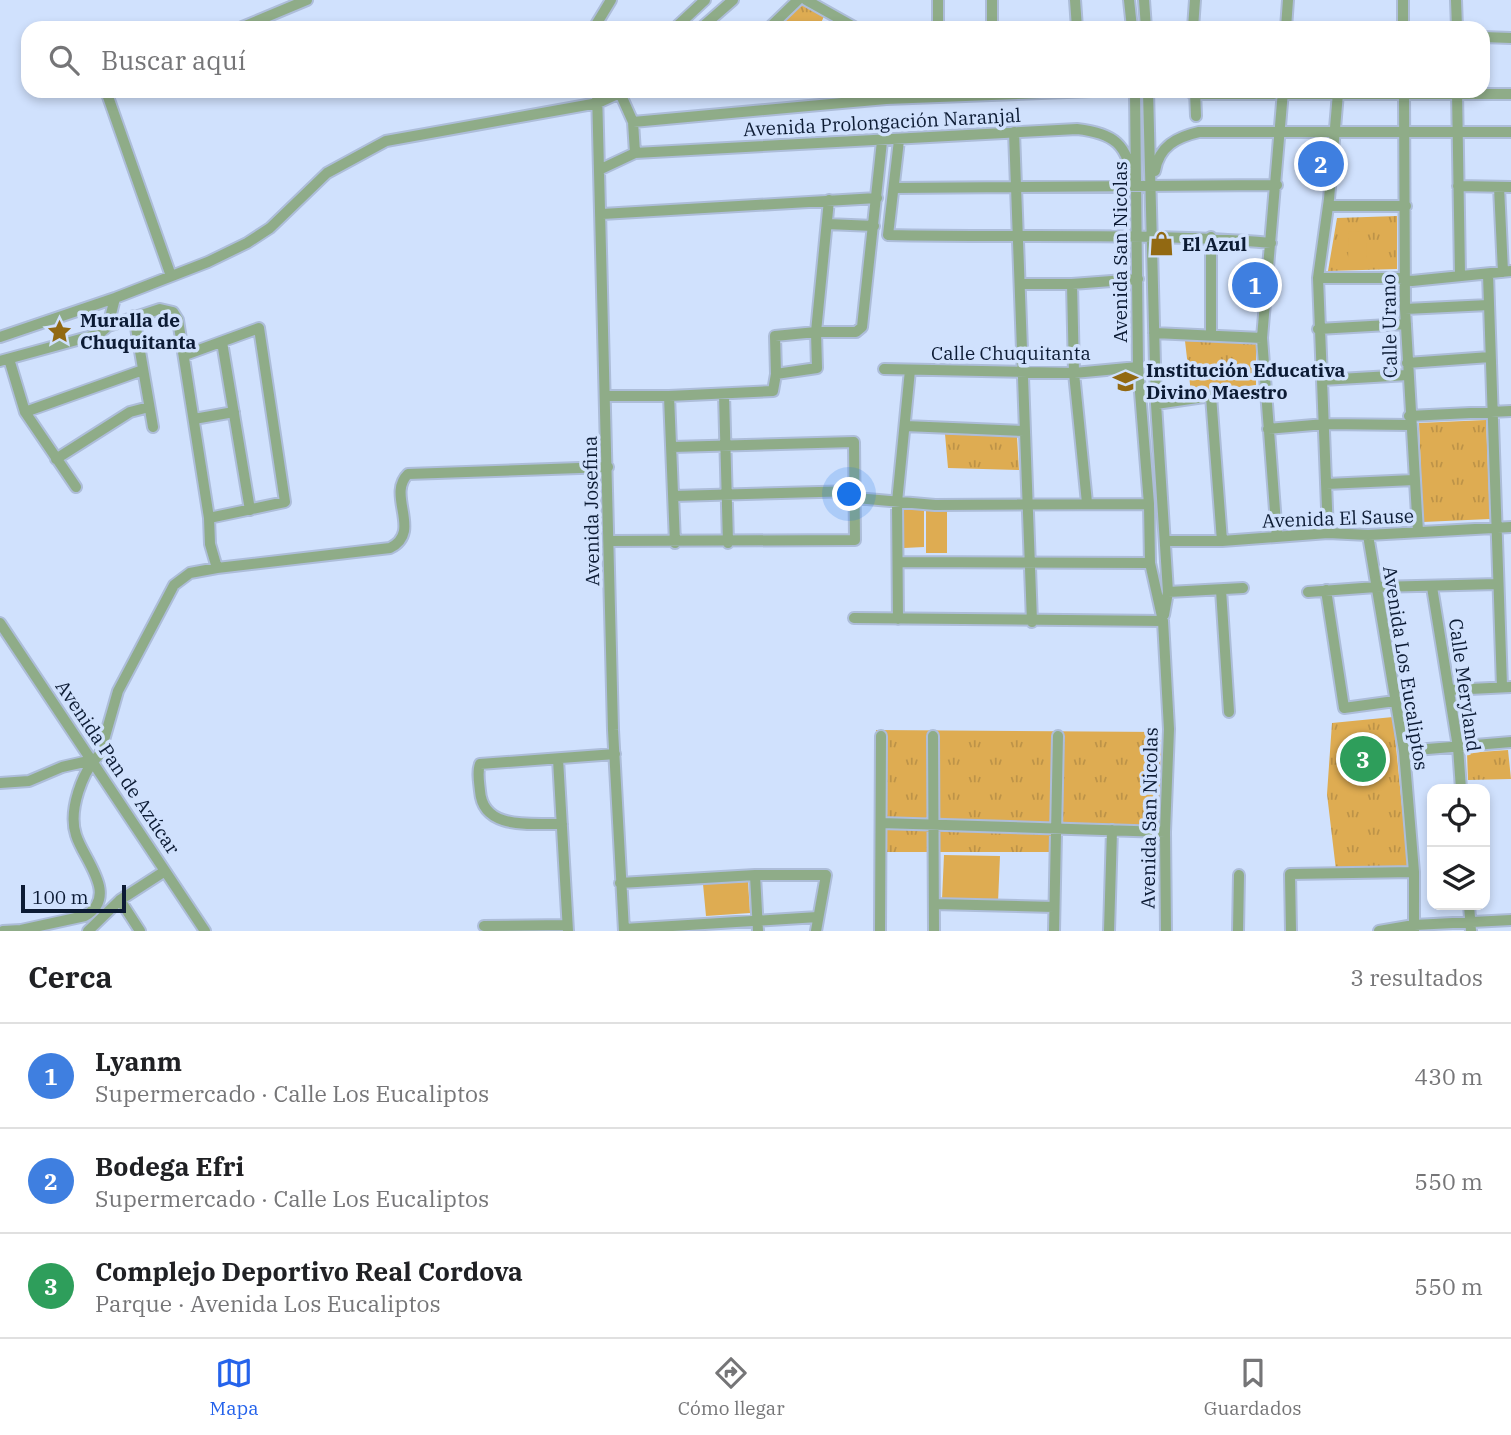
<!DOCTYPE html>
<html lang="es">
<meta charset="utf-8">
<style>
body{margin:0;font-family:"IBM Plex Serif",serif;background:#f6f6f6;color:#202124}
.controls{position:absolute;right:21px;bottom:21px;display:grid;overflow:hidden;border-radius:14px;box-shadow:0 4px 10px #0003}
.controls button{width:63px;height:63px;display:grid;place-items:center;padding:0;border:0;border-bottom:2px solid #e0e0e0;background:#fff;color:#202124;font:35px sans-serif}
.scale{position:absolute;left:21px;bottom:18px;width:105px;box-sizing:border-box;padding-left:7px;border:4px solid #0c1b34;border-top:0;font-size:19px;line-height:24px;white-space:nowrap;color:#0c1b34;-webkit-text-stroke:5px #d0e1fd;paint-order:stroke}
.you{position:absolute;left:850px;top:495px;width:24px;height:24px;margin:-18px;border:5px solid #fff;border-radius:50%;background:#1a73e8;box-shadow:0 0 0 10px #1a73e833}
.badge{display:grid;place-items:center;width:46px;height:46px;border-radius:50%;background:#2563eb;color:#fff;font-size:23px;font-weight:700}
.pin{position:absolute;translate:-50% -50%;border:4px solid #fff;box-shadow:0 2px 7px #0006}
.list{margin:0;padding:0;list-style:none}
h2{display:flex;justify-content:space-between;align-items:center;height:91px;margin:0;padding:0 28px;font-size:30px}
h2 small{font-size:23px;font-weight:400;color:#757577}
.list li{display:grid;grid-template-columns:46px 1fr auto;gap:21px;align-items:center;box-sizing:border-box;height:105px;padding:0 28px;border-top:2px solid #e0e0e0}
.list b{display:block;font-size:26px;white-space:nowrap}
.list p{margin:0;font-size:23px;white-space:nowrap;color:#757577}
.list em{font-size:23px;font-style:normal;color:#757577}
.icon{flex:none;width:38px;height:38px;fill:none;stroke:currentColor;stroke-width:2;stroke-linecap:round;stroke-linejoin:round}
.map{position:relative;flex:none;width:1511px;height:931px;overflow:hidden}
.search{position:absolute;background:#fff;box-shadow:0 4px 10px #0003;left:21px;right:21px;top:21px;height:77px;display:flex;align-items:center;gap:18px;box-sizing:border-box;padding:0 24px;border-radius:21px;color:#757577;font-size:26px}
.sheet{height:406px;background:#fff}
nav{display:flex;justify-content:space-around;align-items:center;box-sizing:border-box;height:98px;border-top:2px solid #e0e0e0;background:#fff;font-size:19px;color:#757577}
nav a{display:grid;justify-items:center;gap:4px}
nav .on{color:#2563eb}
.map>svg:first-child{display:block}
.grass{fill:url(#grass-tufts)}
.pitch{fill:#deac52}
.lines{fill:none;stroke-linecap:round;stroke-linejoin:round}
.minor-casing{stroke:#adbdd9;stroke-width:14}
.minor{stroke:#8fac88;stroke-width:10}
.labels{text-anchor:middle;stroke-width:7;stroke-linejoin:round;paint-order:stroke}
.street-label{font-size:19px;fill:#0c1b34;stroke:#d0e1fd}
.poi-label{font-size:19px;font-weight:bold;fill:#0c1b34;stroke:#d0e1fd;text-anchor:start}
</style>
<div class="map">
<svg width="1511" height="931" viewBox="0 0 1511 931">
<defs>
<pattern id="grass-tufts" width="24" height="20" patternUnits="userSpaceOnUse" patternTransform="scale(1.75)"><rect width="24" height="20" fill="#deac52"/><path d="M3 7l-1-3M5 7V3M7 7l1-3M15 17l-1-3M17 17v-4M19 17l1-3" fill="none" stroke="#bd9348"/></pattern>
</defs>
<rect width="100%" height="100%" fill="#d0e1fd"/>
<path class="grass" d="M800 1 824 16 819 28H771Z
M1397 216V269L1328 271 1337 218Z
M1185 341 1256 343V385L1191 393Z
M1486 420 1490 519 1423 522 1419 423Z
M945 434 1017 437 1019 470 948 468Z
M1393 717 1408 866 1336 870 1327 794 1332 723Z
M876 730 1161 732 1159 825 1056 827 1054 852H876Z
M1508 750 1511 779 1468 780 1467 753Z"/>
<path class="pitch" d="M1349 231 1367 232 1366 260H1348Z
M903 509H924V547L904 548Z
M926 509H947V553H926Z
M944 855 1000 856 998 902 942 900Z
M748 882 750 913 706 916 703 884Z"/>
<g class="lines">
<defs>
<path id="minor" d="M806 0 856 28
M938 0V28
M1075 0 1077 28
M1129 0 1132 28
M1144 0 1146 28
M1403 0V28
M1456 0 1457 28
M240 28 307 0
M594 28 611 0
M675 28 705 0
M701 28 733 0
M769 28 798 0
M992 28V0
M1193 28 1195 0
M1286 28 1288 0
M1483 37 1511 38
M106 91 171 276
M597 91 613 730 624 931
M1135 91 1138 367 1149 504 1150 563 1163 621 1169 729 1165 832 1166 931
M1148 91 1156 404 1168 592 1164 615
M1188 91 1195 94H1274
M1195 91 1196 116
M1404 91 1405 309 1418 532
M1457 91 1460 275
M620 93 633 122 635 153
M1283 94H1511
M633 122 886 99 1092 91
M1014 132 1032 622
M899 140 888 235C1016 238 1144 232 1271 243
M601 169 635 153 1077 129C1113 133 1129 144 1132 183
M1155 171C1159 146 1177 137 1199 132H1511
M1458 186 1511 187
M1499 187 1503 272
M894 188 1277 185
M1328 206H1406
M602 214 877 198
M827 224 874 226
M1211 237V334
M1488 274 1502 687
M1318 278H1398L1412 281 1511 271
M1020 284H1072L1138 279
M1072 284 1074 373 1087 503
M1405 309 1489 305
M134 316 153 427
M108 326 160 309 173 312 178 320 209 518 210 544 217 568
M1318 329 1406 324
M1154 333 1262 338
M0 337 115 298 208 262 247 243 270 228 327 173 386 141 598 103 624 91
M222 342 250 510
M185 355 259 328 285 502 209 518
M9 359 25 412 76 487
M0 361 99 334 108 326 115 298
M1407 363 1490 357
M884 369 1074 373 1138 367
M776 374 817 368 816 332H856L862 327 882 141
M1322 380 1408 375
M724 394 728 543
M606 396H669L773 391 776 374 775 336 816 332 829 200
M669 396 675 543
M1156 404 1211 396 1222 541
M25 412 143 370
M1409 416 1511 411
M194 419 234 412
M905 426 1024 431
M1268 429 1325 424 1410 425
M56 459 130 412 149 407
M1326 484 1414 480
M674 496 857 491
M856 498 935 505 1149 504
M1328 533 1318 278 1329 199 1338 93
M1368 535 1404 751 1414 872V931
M1277 537 1262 338 1283 91
M609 541 855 540 854 442 672 447
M1166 541H1222L1328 533 1368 535 1511 527
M898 562 1150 563
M1432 587 1458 747 1461 789
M1221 590 1229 712
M1326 590 1344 708 1395 701
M1168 592 1243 588
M1308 592 1376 587 1498 584
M854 618 1163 621
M898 619 897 502 910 370
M0 623 205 931
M1449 690 1511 687
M933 736 934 931
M1404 751 1511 742
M558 759 568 931
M0 783 29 781 62 767 93 760
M881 823 1165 832
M562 824C532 823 483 831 480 791 479 781 477 772 480 764L615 754
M755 875 758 931
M620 883 755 875H826L816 931
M120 900 140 931
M934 904 1054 907
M1469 905 1471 931
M484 926 567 925
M624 929 818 917
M3 931 21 930 85 916C120 896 83 859 76 835 68 811 82 771 100 754L118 691 174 585 190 573 217 568 390 548C423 532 386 495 408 474L608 467
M88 931 120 900 165 871
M880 931 881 736
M1054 931 1058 736
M1109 931 1112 830
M1238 931 1239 875
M1291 931 1290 874 1414 872
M1379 931 1414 925 1511 920"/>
</defs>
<use href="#minor" class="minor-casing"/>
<use href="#minor" class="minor"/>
</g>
<defs>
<symbol id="shop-bare" viewBox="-9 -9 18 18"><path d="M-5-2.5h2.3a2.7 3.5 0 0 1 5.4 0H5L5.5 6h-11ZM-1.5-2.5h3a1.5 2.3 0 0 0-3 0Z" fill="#926912" stroke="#d0e1fd" stroke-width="2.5" paint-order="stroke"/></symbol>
<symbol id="sight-bare" viewBox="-9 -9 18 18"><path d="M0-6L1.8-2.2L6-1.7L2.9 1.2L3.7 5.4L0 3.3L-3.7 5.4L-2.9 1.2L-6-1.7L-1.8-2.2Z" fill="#926912" stroke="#d0e1fd" stroke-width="2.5" paint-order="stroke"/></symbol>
<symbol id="school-bare" viewBox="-9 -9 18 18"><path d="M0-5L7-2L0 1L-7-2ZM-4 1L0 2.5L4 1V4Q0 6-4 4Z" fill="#926912" stroke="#d0e1fd" stroke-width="2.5" paint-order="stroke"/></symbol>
</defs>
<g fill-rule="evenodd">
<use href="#shop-bare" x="1144" y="226" width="35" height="35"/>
<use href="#sight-bare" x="42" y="314" width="35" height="35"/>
<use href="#school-bare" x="1108" y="364" width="35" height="35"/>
</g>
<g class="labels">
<g class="street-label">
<text transform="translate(882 122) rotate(-3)" y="7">Avenida Prolongación Naranjal</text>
<text transform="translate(1120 252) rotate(-90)" y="7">Avenida San Nicolas</text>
<text transform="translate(1389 326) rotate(-91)" y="7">Calle Urano</text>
<text x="1011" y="360">Calle Chuquitanta</text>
<text transform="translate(591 511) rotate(-91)" y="7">Avenida Josefina</text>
<text transform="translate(1338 518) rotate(-2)" y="7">Avenida El Sause</text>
<text transform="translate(1406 668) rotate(81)" y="7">Avenida Los Eucaliptos</text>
<text transform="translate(1465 685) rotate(82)" y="7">Calle Meryland</text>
<text transform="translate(118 767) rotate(56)" y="7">Avenida Pan de Azúcar</text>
<text transform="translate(1149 818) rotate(-89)" y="7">Avenida San Nicolas</text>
</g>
<g class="poi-label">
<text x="1182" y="251">El Azul</text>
<text x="80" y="327">Muralla de<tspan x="80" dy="22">Chuquitanta</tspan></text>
<text x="1146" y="377">Institución Educativa<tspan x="1146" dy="22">Divino Maestro</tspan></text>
</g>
</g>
</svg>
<div class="controls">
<button><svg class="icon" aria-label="locate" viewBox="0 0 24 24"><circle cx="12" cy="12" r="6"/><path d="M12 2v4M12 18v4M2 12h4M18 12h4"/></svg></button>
<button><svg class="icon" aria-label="layers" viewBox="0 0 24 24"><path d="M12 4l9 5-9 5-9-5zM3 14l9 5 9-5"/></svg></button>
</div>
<div class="scale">100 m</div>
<div class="you"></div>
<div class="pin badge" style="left:1255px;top:285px;background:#3f7fe0">1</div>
<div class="pin badge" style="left:1321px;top:164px;background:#3f7fe0">2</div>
<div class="pin badge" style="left:1363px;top:759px;background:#2e9e5b">3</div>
<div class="search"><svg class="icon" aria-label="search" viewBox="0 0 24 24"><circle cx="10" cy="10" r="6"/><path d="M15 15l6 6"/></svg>Buscar aquí</div>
</div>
<section class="sheet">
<h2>Cerca<small>3 resultados</small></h2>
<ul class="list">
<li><span class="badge" style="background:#3f7fe0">1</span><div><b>Lyanm</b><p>Supermercado · Calle Los Eucaliptos</p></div><em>430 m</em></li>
<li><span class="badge" style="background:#3f7fe0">2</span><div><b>Bodega Efri</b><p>Supermercado · Calle Los Eucaliptos</p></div><em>550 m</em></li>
<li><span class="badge" style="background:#2e9e5b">3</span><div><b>Complejo Deportivo Real Cordova</b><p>Parque · Avenida Los Eucaliptos</p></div><em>550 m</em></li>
</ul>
</section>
<nav>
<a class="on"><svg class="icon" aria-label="map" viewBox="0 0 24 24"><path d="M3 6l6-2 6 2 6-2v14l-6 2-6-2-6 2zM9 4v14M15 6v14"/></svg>Mapa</a>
<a><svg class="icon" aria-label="directions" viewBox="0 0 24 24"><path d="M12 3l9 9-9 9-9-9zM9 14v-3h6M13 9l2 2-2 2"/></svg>Cómo llegar</a>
<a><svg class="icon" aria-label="saved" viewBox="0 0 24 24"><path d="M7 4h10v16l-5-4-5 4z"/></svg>Guardados</a>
</nav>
